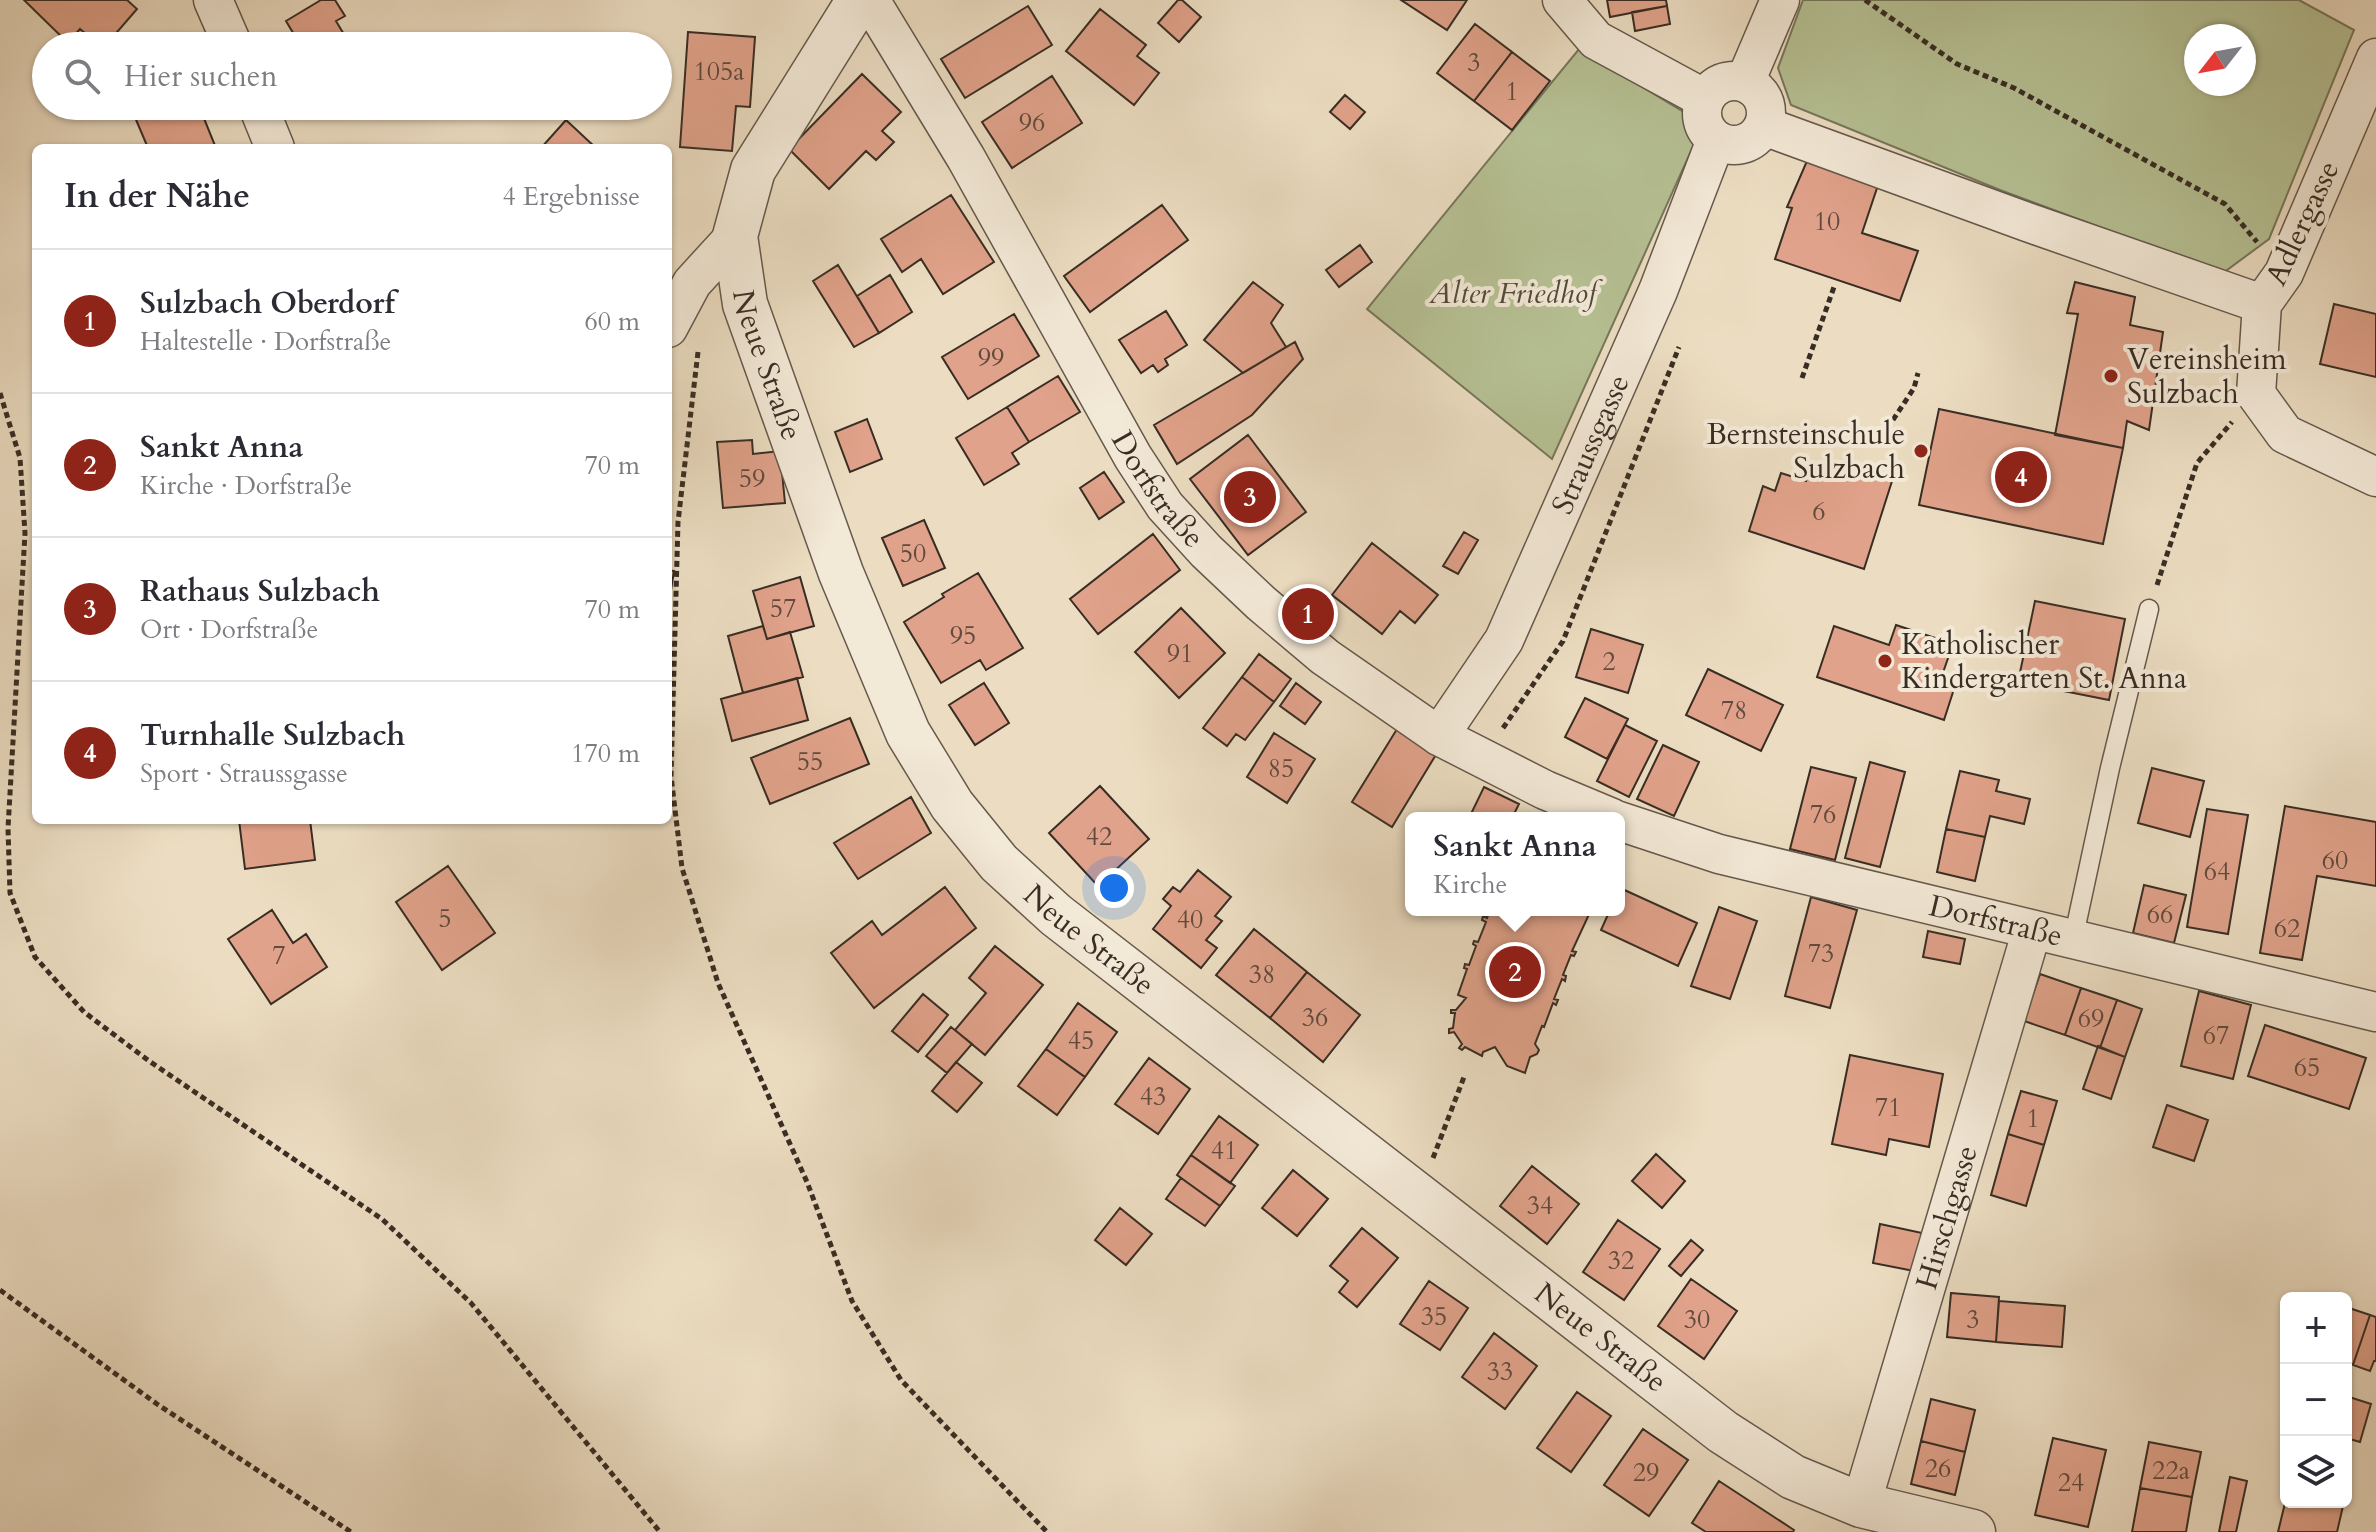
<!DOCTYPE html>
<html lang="de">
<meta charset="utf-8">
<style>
body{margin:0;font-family:Cardo,serif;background:#f2f2f3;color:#2b2b33}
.controls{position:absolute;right:24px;bottom:24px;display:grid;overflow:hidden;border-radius:12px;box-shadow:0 2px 6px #0004}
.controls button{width:72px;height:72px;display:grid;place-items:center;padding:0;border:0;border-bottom:2px solid #e1e1e2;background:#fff;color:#2b2b33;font:40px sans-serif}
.compass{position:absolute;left:2184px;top:24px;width:72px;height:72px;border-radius:50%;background:#fff;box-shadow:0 2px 6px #0004;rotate:239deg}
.you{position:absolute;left:1114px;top:888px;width:28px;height:28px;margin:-20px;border:6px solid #fff;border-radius:50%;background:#1a73e8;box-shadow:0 0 0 12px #1a73e833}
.badge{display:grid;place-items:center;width:52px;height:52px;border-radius:50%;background:#8f2418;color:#fff;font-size:26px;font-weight:700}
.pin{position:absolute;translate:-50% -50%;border:4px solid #fff;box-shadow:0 2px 8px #0006}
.popup{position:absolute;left:1405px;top:812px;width:220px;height:104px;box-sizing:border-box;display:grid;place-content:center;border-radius:12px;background:#fff;filter:drop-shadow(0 2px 6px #0005);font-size:26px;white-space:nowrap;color:#7c7c81}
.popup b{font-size:30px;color:#2b2b33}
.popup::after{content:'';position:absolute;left:50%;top:100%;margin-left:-16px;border:16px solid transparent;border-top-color:#fff}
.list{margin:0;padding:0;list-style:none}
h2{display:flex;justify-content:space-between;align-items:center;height:104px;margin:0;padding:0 32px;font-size:34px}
h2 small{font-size:26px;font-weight:400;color:#7c7c81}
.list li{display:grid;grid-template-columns:52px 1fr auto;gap:24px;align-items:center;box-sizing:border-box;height:144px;padding:0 32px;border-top:2px solid #e1e1e2}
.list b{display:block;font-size:30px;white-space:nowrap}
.list p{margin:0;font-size:26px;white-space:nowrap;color:#7c7c81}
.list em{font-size:26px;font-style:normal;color:#7c7c81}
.icon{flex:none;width:44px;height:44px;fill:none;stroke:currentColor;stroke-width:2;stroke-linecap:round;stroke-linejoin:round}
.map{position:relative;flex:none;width:2376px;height:1532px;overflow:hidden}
.search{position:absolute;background:#fff;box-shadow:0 2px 6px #0004;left:32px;top:32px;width:640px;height:88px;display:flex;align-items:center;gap:20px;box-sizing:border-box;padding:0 28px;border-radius:44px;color:#7c7c81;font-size:30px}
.panel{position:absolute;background:#fff;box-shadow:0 2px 6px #0004;left:32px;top:144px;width:640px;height:680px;border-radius:12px}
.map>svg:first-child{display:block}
.green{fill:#b6c194;stroke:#77775c;stroke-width:2;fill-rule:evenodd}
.building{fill:#e0a28a;stroke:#382d24;stroke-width:2}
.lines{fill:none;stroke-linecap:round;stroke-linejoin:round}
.service-casing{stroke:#65594c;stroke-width:21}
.minor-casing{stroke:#65594c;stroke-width:41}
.tertiary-casing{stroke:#65594c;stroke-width:47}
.path{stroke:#382d24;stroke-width:5;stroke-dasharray:6 4;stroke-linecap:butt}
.service{stroke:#f3e9d7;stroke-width:18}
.minor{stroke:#f3e9d7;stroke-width:38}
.tertiary{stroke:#f3e9d7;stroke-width:44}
.poi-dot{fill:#8f2418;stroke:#f3e9d7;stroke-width:3}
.labels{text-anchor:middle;stroke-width:8;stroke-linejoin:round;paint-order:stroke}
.number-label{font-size:26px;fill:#624a3e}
.street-label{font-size:30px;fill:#382d24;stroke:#f3e9d7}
.park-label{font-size:30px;font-style:italic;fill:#514b3a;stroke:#f3e9d7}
.poi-label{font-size:30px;fill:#382d24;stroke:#f3e9d7;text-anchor:start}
</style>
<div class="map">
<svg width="2376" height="1532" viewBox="0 0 2376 1532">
<rect width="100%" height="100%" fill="#ecddc2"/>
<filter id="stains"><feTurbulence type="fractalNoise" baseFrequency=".0025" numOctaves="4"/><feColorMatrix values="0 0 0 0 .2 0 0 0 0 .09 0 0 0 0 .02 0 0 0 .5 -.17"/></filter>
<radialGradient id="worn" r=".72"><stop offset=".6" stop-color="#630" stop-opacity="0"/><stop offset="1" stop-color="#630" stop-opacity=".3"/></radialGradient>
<path class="green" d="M1803 0H2299L2354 30 2269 239 2223 273 2000 190 1791 105 1778 68ZM2196 36H2244V84H2196Z
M1579 49 1687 114 1696 140 1552 459 1367 309Z"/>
<path class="building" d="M24 0H127L137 9 105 46H100L80 29 68 43Z
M321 0H335L345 16 336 21 351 46H301L286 21Z
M1178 0H1182L1201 17 1179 42 1158 23Z
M1401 0H1467L1447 30Z
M1607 0H1666L1667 6 1610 17Z
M1028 6 1052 45 965 98 941 59Z
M1667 6 1670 24 1635 31 1632 12Z
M1100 9 1146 45 1137 56 1159 73 1134 105 1066 51Z
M1475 24 1512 52 1474 101 1437 73Z
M688 32 755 37 750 107 736 106 732 151 680 147Z
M1512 52 1550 81 1512 130 1474 101Z
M862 74 901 112 882 131 894 142 876 160 866 151 829 189 789 149Z
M1052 76 1082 123 1012 168 982 122Z
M1345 95 1365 112 1350 129 1330 112Z
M156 106H199L216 148H148L134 115Z
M566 120 596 148H541Z
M1810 154 1879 182 1862 233 1918 251 1900 301 1775 259 1792 208 1787 207Z
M951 195 994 262 943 294 921 259 902 272 881 239Z
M1162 205 1188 240 1090 312 1064 276Z
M1360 245 1372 262 1339 287 1326 270Z
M838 265 879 333 854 347 813 281Z
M890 275 912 312 879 333 857 296Z
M1253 282 1283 305 1271 323 1286 347 1243 373 1204 340Z
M2075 282 2135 297 2130 325 2163 332 2149 430 2127 421 2123 448 2055 435 2078 314 2067 313Z
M2334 304 2376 314V377L2320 364Z
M1166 311 1187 345 1165 359 1168 365 1158 372 1153 365 1141 373 1119 340Z
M1014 314 1039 356 968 399 942 357Z
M1295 342 1303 359 1252 415 1177 464 1154 425Z
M1058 376 1080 412 1029 442 1007 407Z
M1007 407 1029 442 1012 453 1019 464 984 485 956 438Z
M1939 409 2123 448 2103 544 1919 505Z
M867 419 882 459 850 472 835 432Z
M1248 435 1306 512 1248 555 1190 479Z
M752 440 753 454 780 451 785 503 723 508 717 442Z
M1811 464 1846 476 1850 465 1893 478 1864 569 1749 531 1763 486 1775 491 1781 473 1806 481Z
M1104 472 1124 502 1099 519 1080 488Z
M924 520 945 568 903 586 882 538Z
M1464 532 1478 540 1458 574 1443 566Z
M1153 534 1180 570 1098 634 1070 599Z
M1372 543 1438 595 1415 623 1400 611 1382 634 1332 595Z
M668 570 674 571 668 609Z
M978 573 1023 648 986 670 980 660 941 683 904 622 944 597 942 594Z
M800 577 814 626 767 639 753 591Z
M2035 601 2125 619 2109 700 2018 682Z
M1181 608 1225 653 1179 698 1135 652Z
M1896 625 1953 644 1939 684 1954 689 1944 720 1817 677 1834 626 1889 645Z
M763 626 767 639 790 632 803 677 743 693 728 636Z
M1591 629 1643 645 1628 693 1576 677Z
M1259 654 1291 679 1274 702 1242 677Z
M1708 669 1783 705 1761 751 1686 715Z
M1242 677 1274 702 1245 740 1236 734 1227 746 1203 728Z
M797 678 808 720 732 741 721 699Z
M984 683 1009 723 975 745 949 705Z
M1296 683 1321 702 1305 724 1280 706Z
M1585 698 1628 719 1607 759 1565 737Z
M850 718 869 764 770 804 751 758Z
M1625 725 1657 741 1629 797 1597 781Z
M1397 729 1437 753 1392 827 1352 802Z
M1274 733 1315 759 1287 803 1247 777Z
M1663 745 1699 762 1674 816 1637 799Z
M1870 762 1905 772 1880 867 1845 858Z
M1811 767 1856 778 1835 860 1790 849Z
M2152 768 2204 781 2190 837 2138 823Z
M1960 771 1999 780 1996 791 2030 799 2024 824 1990 816 1985 837 1946 829Z
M1100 786 1149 839 1098 886 1049 833Z
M1484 787 1519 804 1512 818H1469Z
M911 797 931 833 858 879 834 843Z
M2285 806 2376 822V886L2317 876 2302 960 2260 953Z
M2207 809 2248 815 2228 934 2187 927Z
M239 820H310L315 860 245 869Z
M1946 829 1985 837 1975 881 1937 872Z
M448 866 495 933 442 970 396 902Z
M1198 870 1231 897 1215 916 1222 921 1206 940 1217 948 1201 968 1153 929 1171 906 1163 899 1173 887 1180 892Z
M2144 885 2186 895 2174 943 2133 933Z
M945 887 976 928 874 1008 831 953 872 921 882 935Z
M1620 888 1697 923 1678 966 1601 930 1610 910H1619Z
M1811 897 1857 910 1830 1008 1785 996Z
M1719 907 1757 921 1730 999 1691 986Z
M272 910 293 943 306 934 327 967 271 1004 228 939Z
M1490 910H1591L1572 951 1576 952 1574 956 1571 955 1563 975 1566 976 1565 981 1562 979 1554 999 1558 1000 1556 1005 1553 1003 1544 1027 1542 1026 1535 1044 1539 1050 1537 1054 1530 1057 1525 1073 1507 1066 1495 1047 1483 1052 1482 1056 1465 1047 1462 1050 1459 1048 1462 1044 1454 1032 1449 1033V1029L1453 1028 1455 1013H1451V1010H1456L1466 998 1458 995 1467 969 1464 968 1465 964 1469 965 1476 946 1473 944 1474 941 1478 942 1486 922 1482 920 1483 916 1487 918Z
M1254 929 1307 972 1270 1018 1216 975Z
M1928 931 1965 939 1960 964 1923 957Z
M995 946 1043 985 985 1055 955 1030 986 993 969 978Z
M1307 972 1360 1015 1323 1062 1270 1018Z
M2040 974 2081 988 2065 1035 2024 1021Z
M2081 988 2117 1000 2100 1048 2065 1035Z
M2199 991 2251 1005 2233 1079 2181 1066Z
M923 994 948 1015 918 1052 892 1031Z
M2117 1000 2142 1009 2125 1057 2100 1048Z
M1078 1003 1117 1032 1085 1077 1046 1049Z
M2265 1025 2366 1058 2349 1109 2248 1076Z
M951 1027 972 1044 947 1073 926 1056Z
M2098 1046 2125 1057 2111 1099 2083 1089Z
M1046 1049 1085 1077 1057 1115 1018 1086Z
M1850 1055 1943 1074 1929 1147 1889 1139 1886 1155 1832 1144Z
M1149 1058 1190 1089 1158 1134 1115 1104Z
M956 1062 982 1083 957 1112 932 1091Z
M2021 1091 2057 1101 2044 1145 2008 1134Z
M2167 1105 2208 1120 2194 1161 2153 1147Z
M1219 1116 1258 1145 1230 1183 1191 1155Z
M2008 1134 2044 1145 2026 1206 1991 1195Z
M1656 1154 1685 1181 1662 1208 1632 1181Z
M1191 1155 1235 1186 1220 1206 1177 1175Z
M1532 1166 1579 1204 1547 1244 1500 1206Z
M1293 1170 1328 1199 1297 1236 1262 1208Z
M1181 1178 1220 1206 1205 1226 1166 1199Z
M1120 1208 1152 1234 1126 1265 1095 1240Z
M1618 1220 1660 1249 1624 1300 1583 1272Z
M1880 1224 1922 1233 1914 1271 1873 1263Z
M1362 1228 1398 1258 1357 1307 1339 1292 1348 1281 1330 1266Z
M1691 1240 1703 1250 1681 1276 1669 1266Z
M1691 1279 1737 1311 1704 1359 1658 1326Z
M1429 1281 1468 1308 1440 1350 1400 1324Z
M1951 1293 1999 1297 1996 1342 1947 1337Z
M1999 1301 2065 1306 2062 1347 1996 1342Z
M2346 1307 2370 1315 2353 1365 2346 1362Z
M2370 1315 2376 1317V1361H2374L2370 1371 2353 1365Z
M1494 1333 1537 1366 1505 1409 1462 1377Z
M1577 1392 1611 1416 1571 1472 1537 1448Z
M2346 1396 2371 1404 2360 1442 2346 1438Z
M1931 1399 1975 1410 1965 1452 1921 1441Z
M1643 1429 1688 1460 1649 1516 1604 1485Z
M2053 1438 2106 1450 2088 1527 2035 1515Z
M1921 1441 1965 1452 1955 1495 1911 1484Z
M2149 1442 2201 1452 2192 1497 2140 1488Z
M2230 1477 2247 1481 2236 1532H2219Z
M1719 1481 1794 1530 1793 1532H1706L1692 1523Z
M2140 1488 2192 1497 2186 1532H2132Z
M2286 1499V1502H2325L2343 1506 2337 1532H2278Z"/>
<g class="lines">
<defs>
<path id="service" d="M2073 940 2110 768 2149 609"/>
<g id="minor">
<path d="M213 0 233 46"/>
<path id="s1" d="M870 0 966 158 1133 457 1165 506 1206 551 1261 603 1325 657 1439 736 1545 790 1612 818"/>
<path d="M1562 0 1596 40 1705 99"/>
<path d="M2376 58 2284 273 2262 304 2256 394 2285 434 2376 477"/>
<circle cx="1734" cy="113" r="32"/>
<path d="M1745 82 1780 0"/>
<path d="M258 106 275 148"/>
<path d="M1764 126 2027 222 2262 304"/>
<path d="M668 328 692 283 735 236"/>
<path id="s2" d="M1439 736 1504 640 1658 291 1716 140"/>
<path id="s3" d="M1619 821 1719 854 2376 1012"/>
<path id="s4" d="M1861 1505 2032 930"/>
</g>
<g id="tertiary">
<path id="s5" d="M859 0 753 170 735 236 745 304 841 573 908 733 952 805 999 863 1056 915 1723 1432 1793 1477 1861 1505 1973 1532"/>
</g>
</defs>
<use href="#service" class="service-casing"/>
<use href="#minor" class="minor-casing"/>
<use href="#tertiary" class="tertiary-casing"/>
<path class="path" d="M1865 0 1957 64 2014 88 2225 204 2257 242
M698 352 678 522 671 776 682 868 718 983 807 1182 852 1301 901 1380 1047 1532
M1802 378 1834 287
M0 393 20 458 25 533 8 828 10 893 35 957 84 1012 149 1061 382 1219 471 1303 660 1532
M1893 420 1914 388 1918 373
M2157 585 2197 463 2232 422
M1503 728 1563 641 1679 347
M1433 1158 1464 1077
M0 1290 157 1404 351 1532"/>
<use href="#service" class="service"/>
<use href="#minor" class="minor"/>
<use href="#tertiary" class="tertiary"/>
</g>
<g class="poi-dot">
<circle cx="2111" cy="376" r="8"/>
<circle cx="1921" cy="451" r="8"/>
<circle cx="1885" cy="661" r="8"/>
</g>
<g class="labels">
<g class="number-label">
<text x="1474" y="71">3</text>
<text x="719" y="80">105a</text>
<text x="1512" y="100">1</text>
<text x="1032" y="131">96</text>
<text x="1827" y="230">10</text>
<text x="991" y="366">99</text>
<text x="752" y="487">59</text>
<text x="1819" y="520">6</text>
<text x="913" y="562">50</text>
<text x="783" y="617">57</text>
<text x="963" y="644">95</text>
<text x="1180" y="662">91</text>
<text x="1609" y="670">2</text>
<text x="1734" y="719">78</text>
<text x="810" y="770">55</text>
<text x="1281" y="777">85</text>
<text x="1823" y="823">76</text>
<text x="1099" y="845">42</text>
<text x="2335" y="869">60</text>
<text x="2217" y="880">64</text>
<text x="2160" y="923">66</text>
<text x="445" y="927">5</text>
<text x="1190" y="928">40</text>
<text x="2287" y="937">62</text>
<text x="1821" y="962">73</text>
<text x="279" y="964">7</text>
<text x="1262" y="983">38</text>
<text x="1315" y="1026">36</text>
<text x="2091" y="1027">69</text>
<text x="2216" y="1044">67</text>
<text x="1081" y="1049">45</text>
<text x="2307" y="1076">65</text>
<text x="1153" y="1105">43</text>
<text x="1888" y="1116">71</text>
<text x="2033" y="1127">1</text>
<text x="1224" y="1159">41</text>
<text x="1540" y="1214">34</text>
<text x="1621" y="1269">32</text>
<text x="1434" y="1325">35</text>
<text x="1697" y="1328">30</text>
<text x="1973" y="1328">3</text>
<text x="1500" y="1380">33</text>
<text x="1938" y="1477">26</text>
<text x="2171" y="1479">22a</text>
<text x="1646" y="1481">29</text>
<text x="2071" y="1491">24</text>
</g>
<g class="street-label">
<text transform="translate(2302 223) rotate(-65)" y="10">Adlergasse</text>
<text dy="10" stroke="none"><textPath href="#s5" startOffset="402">Neue Straße</textPath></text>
<text dy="10" stroke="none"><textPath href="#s2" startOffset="330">Straussgasse</textPath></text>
<text dy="10" stroke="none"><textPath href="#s1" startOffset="568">Dorfstraße</textPath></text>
<text dy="10" stroke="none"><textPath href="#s3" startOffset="390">Dorfstraße</textPath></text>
<text dy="10" stroke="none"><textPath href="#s5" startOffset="1074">Neue Straße</textPath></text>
<text dy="10" stroke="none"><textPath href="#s4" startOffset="300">Hirschgasse</textPath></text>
<text dy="10" stroke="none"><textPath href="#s5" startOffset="1722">Neue Straße</textPath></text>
</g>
<g class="park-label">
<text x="1513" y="303">Alter Friedhof</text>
</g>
<g class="poi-label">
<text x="2127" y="369">Vereinsheim<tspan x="2127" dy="34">Sulzbach</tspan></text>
<text x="1905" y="444" text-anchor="end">Bernsteinschule<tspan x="1905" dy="34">Sulzbach</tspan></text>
<text x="1901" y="654">Katholischer<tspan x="1901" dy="34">Kindergarten St. Anna</tspan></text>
</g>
</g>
<rect width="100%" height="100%" filter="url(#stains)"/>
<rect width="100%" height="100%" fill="url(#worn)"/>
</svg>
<div class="controls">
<button>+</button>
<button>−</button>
<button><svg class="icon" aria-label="layers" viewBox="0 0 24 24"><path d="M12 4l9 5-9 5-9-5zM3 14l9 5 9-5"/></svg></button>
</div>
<svg class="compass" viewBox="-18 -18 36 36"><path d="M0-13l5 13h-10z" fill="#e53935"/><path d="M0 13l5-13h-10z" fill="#7c7c81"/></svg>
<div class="you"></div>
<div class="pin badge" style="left:1308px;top:614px">1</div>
<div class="pin badge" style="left:1515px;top:972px">2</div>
<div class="popup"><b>Sankt Anna</b>Kirche</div>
<div class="pin badge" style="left:1250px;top:497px">3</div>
<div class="pin badge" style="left:2021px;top:477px">4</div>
<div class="search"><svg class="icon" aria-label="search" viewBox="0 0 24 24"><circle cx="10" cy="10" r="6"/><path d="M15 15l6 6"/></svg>Hier suchen</div>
<section class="panel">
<h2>In der Nähe<small>4 Ergebnisse</small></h2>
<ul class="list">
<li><span class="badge">1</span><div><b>Sulzbach Oberdorf</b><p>Haltestelle · Dorfstraße</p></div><em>60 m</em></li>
<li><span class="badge">2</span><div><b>Sankt Anna</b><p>Kirche · Dorfstraße</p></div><em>70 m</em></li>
<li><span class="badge">3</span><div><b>Rathaus Sulzbach</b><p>Ort · Dorfstraße</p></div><em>70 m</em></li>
<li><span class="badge">4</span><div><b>Turnhalle Sulzbach</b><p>Sport · Straussgasse</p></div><em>170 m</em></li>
</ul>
</section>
</div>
